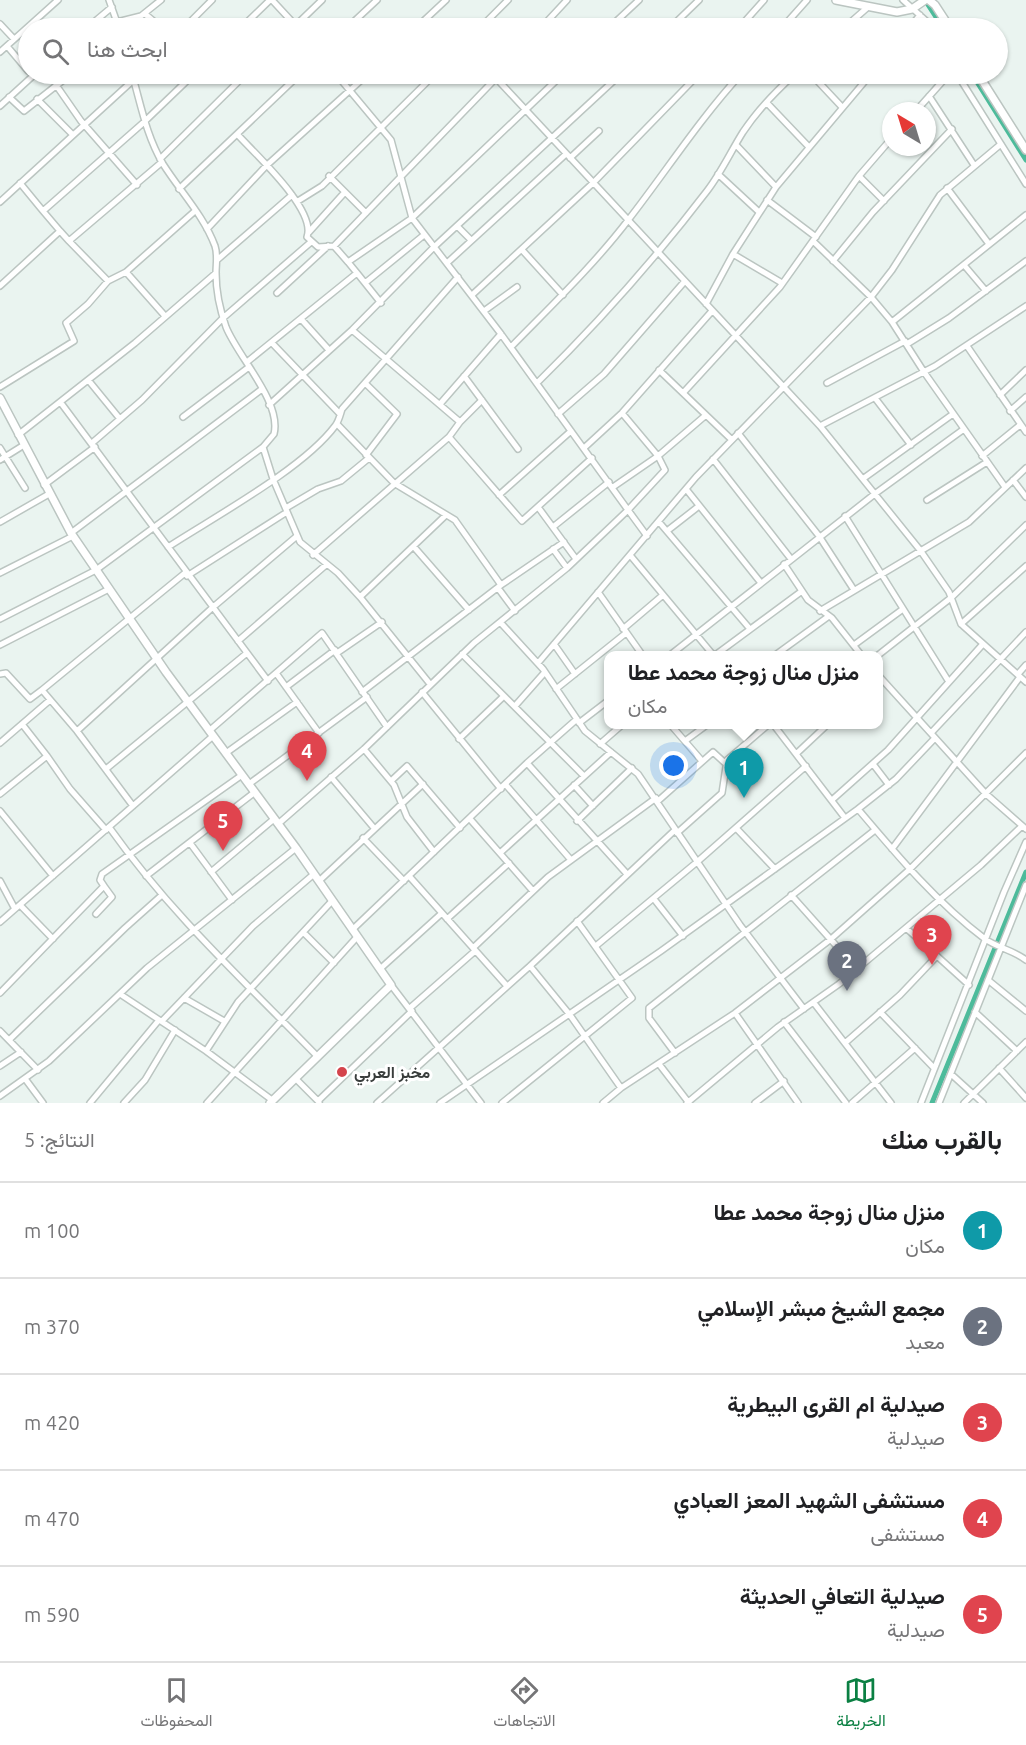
<!DOCTYPE html>
<html lang="ar">
<meta charset="utf-8">
<style>
body{margin:0;font-family:Ubuntu,Vazirmatn,sans-serif;background:#f6f6f6;color:#202124;direction:rtl}
.compass{position:absolute;left:882px;top:102px;width:54px;height:54px;border-radius:50%;background:#fff;box-shadow:0 2px 4px #0004;rotate:322deg}
.you{position:absolute;left:674px;top:766px;width:21px;height:21px;margin:-15px;border:4px solid #fff;border-radius:50%;background:#1a73e8;box-shadow:0 0 0 9px #1a73e833}
.badge{display:grid;place-items:center;width:39px;height:39px;border-radius:50%;background:#0b8043;color:#fff;font-size:20px;font-weight:700}
.pin{position:absolute;translate:-50% -50px;filter:drop-shadow(0 2px 3px #0008)}
.pin::after{content:'';position:absolute;top:32px;width:21px;height:18px;background:inherit;clip-path:polygon(0 0,100% 0,50% 100%)}
.popup{position:absolute;left:604px;top:651px;width:279px;height:78px;box-sizing:border-box;display:grid;place-content:center;border-radius:12px;background:#fff;filter:drop-shadow(0 2px 4px #0005);font-size:20px;white-space:nowrap;color:#757577}
.popup b{font-size:22px;color:#202124}
.popup::after{content:'';position:absolute;left:50%;top:100%;margin-left:-12px;border:12px solid transparent;border-top-color:#fff}
.list{margin:0;padding:0;list-style:none}
h2{display:flex;justify-content:space-between;align-items:center;height:78px;margin:0;padding:0 24px;font-size:26px}
h2 small{font-size:20px;font-weight:400;color:#757577}
.list li{display:grid;grid-template-columns:39px 1fr auto;gap:18px;align-items:center;box-sizing:border-box;height:96px;padding:0 24px;border-top:2px solid #e0e0e0}
.list b{display:block;font-size:22px;white-space:nowrap}
.list p{margin:0;font-size:20px;white-space:nowrap;color:#757577}
.list em{font-size:20px;font-style:normal;color:#757577}
.icon{flex:none;width:33px;height:33px;fill:none;stroke:currentColor;stroke-width:2;stroke-linecap:round;stroke-linejoin:round}
.map{position:relative;flex:none;width:1026px;height:1103px;overflow:hidden;direction:ltr}
.search{position:absolute;background:#fff;box-shadow:0 2px 4px #0004;left:18px;right:18px;top:18px;height:66px;display:flex;align-items:center;gap:15px;box-sizing:border-box;padding:0 21px;border-radius:33px;color:#757577;font-size:22px}
.sheet{height:558px;background:#fff}
nav{display:flex;justify-content:space-around;align-items:center;box-sizing:border-box;height:84px;border-top:2px solid #e0e0e0;background:#fff;font-size:16px;color:#757577}
nav a{display:grid;justify-items:center;gap:3px}
nav .on{color:#0b8043}
.map>svg:first-child{display:block}
.lines{fill:none;stroke-linecap:round;stroke-linejoin:round}
.canal{stroke:#4dbb9b;stroke-width:5}
.minor-casing{stroke:#bbc5c1;stroke-width:8}
.tertiary-casing{stroke:#bbc5c1;stroke-width:10}
.minor{stroke:#fff;stroke-width:5}
.tertiary{stroke:#fff;stroke-width:7}
.poi-dot{fill:#d4444c;stroke:#fff;stroke-width:2}
.labels{text-anchor:middle;stroke-width:6;stroke-linejoin:round;paint-order:stroke}
.poi-label{font-size:16px;font-weight:bold;fill:#393d3c;stroke:#fff;text-anchor:start}
</style>
<div class="map">
<svg width="1026" height="1103" viewBox="0 0 1026 1103">
<rect width="100%" height="100%" fill="#eaf4f0"/>
<g class="lines">
<path class="canal" d="M925 0 943 28
M972 74 1026 160
M932 1103 1026 872"/>
<defs>
<path id="minor" d="M109 0 119 28
M272 0 297 27
M903 0 934 28
M145 14 162 28
M117 22 141 16 161 0
M0 24 14 39
M87 28 112 7
M184 28 212 0
M241 28 270 0
M293 28 322 0
M347 28 377 0
M416 28 446 0
M480 28 508 0
M541 28 567 0
M609 28 639 0
M670 28 699 0
M739 28 764 0
M782 28 807 0
M844 28 868 7
M909 28 920 15
M7 46 28 71
M0 52 58 0
M132 74C141 105 146 135 163 164 180 191 204 216 215 246 218 255 216 264 216 273 216 291 220 310 226 327 238 357 282 402 274 434L263 447 273 479 300 542 338 573 360 597 430 684
M811 74 841 106
M957 74 1026 184
M496 78 820 426 920 550 949 592 961 624 1026 682
M56 85 81 121 137 185
M929 96 974 165
M9 97 24 111 71 74
M37 99 73 135
M767 103 808 146
M0 106 35 74
M916 111 949 74
M237 134 300 74
M737 146 776 187
M570 158 599 131
M160 159 246 74
M718 174 759 212
M329 176 366 213
M859 176 884 201
M20 183 43 211
M947 188 989 244
M179 189 237 134C255 154 317 210 307 237L318 247 334 246 348 262
M767 200 816 237
M298 201 322 186 435 74
M0 202 140 74
M457 226 471 240
M207 229 266 166 368 74
M60 231 43 211 143 123 194 74
M309 232 345 192
M69 241 108 281
M813 241 871 297 892 322 924 372 1005 487
M334 246 500 74
M523 251 563 295
M733 254 782 283
M217 260 292 195
M833 261 873 212 952 129
M447 263 566 154
M964 265 986 291
M126 272 165 316
M357 273 348 262 412 218 563 74
M365 283 381 303
M0 286 60 231 69 241 162 162
M277 293 328 246
M472 295 593 183 699 74
M706 304 733 254 776 187 871 74
M484 311 517 287
M301 319 329 350
M892 322 1026 215
M352 330 460 422 449 437
M272 343 340 414
M907 344 949 318 1026 261
M967 346 1026 432
M511 347C551 306 594 265 629 219 667 170 699 120 741 74
M247 362 357 273 365 283 424 235
M659 370 731 439
M464 376 518 449
M89 381 120 419
M365 383 397 414 366 455
M537 383C598 323 655 259 707 191 721 173 731 151 743 132 757 111 776 91 795 74
M827 383 905 341
M0 387 74 341 66 323 88 304 108 281 126 272 195 211
M683 393 780 287 859 176 891 139
M1000 395 1026 370
M875 398 911 445
M61 403 268 681
M440 404 501 334
M269 405 352 330 434 247 621 74
M1010 411 1026 397
M622 413 658 456 665 470 628 510 647 536
M558 414 604 374 685 281
M183 417 249 367
M460 422 482 400
M337 424 394 483 455 520 501 585
M820 426 935 366 1026 306
M738 433 819 536 854 590
M18 435 135 343 216 273
M92 443 142 400 223 318 311 242
M0 448 25 488
M584 448 622 413 712 311
M982 456 1020 425
M713 459 791 559
M0 460 24 445
M864 478 953 414
M1013 480 1026 497
M44 485 95 447
M613 487 658 456 706 415
M686 489 761 583
M499 495 571 431
M927 500 987 462
M538 507 576 559
M286 508 318 489 341 481 369 458
M845 516 949 682
M0 522 49 494
M659 522 750 629
M553 527 609 482
M667 531 699 506
M71 533 262 389
M168 547C214 517 303 469 335 426 339 421 340 415 342 409L458 277
M414 547 469 610
M553 549 567 568
M313 555 449 437 522 521 592 458
M630 555 714 656 802 591
M784 564 808 600 832 618 862 656
M0 573 73 536
M187 576 287 512
M498 588 515 611
M598 592 643 656
M360 597 446 515
M820 611 969 522 1026 468
M0 619 96 570 263 447
M500 622 543 669 585 731 638 774 740 925 804 1009
M961 624 1026 566
M623 629 663 595
M238 641 327 564
M554 644 575 674
M0 645 109 589
M854 645 903 609
M337 653 382 622
M462 654 584 776
M669 656 876 493 964 429
M774 656 829 616
M877 656 952 597 1026 525
M538 663 696 477 871 297 892 270 940 195 1001 144
M276 673 319 733
M0 674 6 673 30 699 42 690
M1018 674 1026 665
M879 676 986 794 1026 829
M286 687 335 650
M556 689 626 633
M362 692 501 585 564 542
M422 692 501 789
M515 706 545 672
M579 723 609 700
M22 724 47 756
M670 724 702 761
M773 724 845 818
M77 731 212 608 297 536
M209 731 322 633 387 727
M931 733 1026 632
M459 739 504 696
M685 741 708 724
M0 743 50 700
M600 744 623 724
M364 749 394 785 407 817 434 852
M226 753 297 702
M796 754 828 724
M527 763 627 874
M873 764 889 785
M106 769 247 653
M331 777 374 828
M391 781 407 766 460 828
M249 784 367 697
M506 785 571 860
M574 785 593 806
M0 794 47 756 70 789 106 830
M832 800 888 750 983 644
M658 801 713 752 725 763
M133 806 77 731 42 690 185 573
M858 809 896 779 935 738
M0 811 53 876
M470 819 533 891
M577 821 632 768
M278 824 364 749 474 643 567 568 628 510 501 334 412 218 391 140 336 74
M109 827C171 914 243 980 317 1056
M736 828 775 869
M677 833 722 793 727 760 769 724
M363 838 404 881
M190 843 232 900
M892 849 1020 677
M500 853 611 752
M211 872 274 819
M146 876 255 792
M409 876 507 986
M0 881 15 909
M319 881 423 784
M791 895 857 969
M654 899 683 936
M20 905 53 939
M96 914 112 897 104 886
M447 919 509 863
M0 922 213 736
M906 928 969 985
M352 930 527 763 577 719
M303 932 334 963
M597 945 697 862 806 766
M473 948 548 877 656 798
M530 966 570 1015 621 1088
M380 969 442 913
M988 980 1026 1011
M391 985 481 1103
M0 993 104 886 100 880 102 874 242 775
M120 994 206 1051 272 1100
M184 998 224 1021
M814 1003 891 1103
M410 1008 475 951
M880 1012 934 1068
M975 1012 1017 1051
M735 1013 798 1103
M162 1021 253 926 314 874
M784 1022 846 1103
M0 1031 38 1070
M9 1040 125 928 162 895
M845 1043 900 995 937 956
M206 1051 238 1002 332 901
M675 1053 649 1018V1008L875 830
M659 1064 689 1103
M0 1066 21 1052
M999 1068 1026 1098
M951 1074 983 1103
M295 1078 319 1102
M26 1080 43 1103
M0 1096 49 1061 147 968 296 848
M318 1101 412 1011
M90 1103 159 1020
M124 1103 145 1080 175 1030
M207 1103 357 937
M377 1103 530 966 675 830
M440 1103 661 951 858 809C896 854 937 903 985 939 998 948 1013 950 1026 960
M502 1103 632 998 577 921
M603 1103 621 1088 735 1013 831 939 910 869 1026 753
M687 1103 778 1027 839 984 981 865 1022 826
M755 1103 784 1081
M852 1103 915 1048
M921 1103 1004 892 1026 842
M939 1103 1026 885
M964 1103 1026 1042"/>
<path id="tertiary" d="M836 0 897 12 912 9 925 0
M929 0 935 5 950 28
M978 74 1026 150
M0 398 71 533 166 672 296 848 391 985 270 1103"/>
</defs>
<use href="#minor" class="minor-casing"/>
<use href="#tertiary" class="tertiary-casing"/>
<use href="#minor" class="minor"/>
<use href="#tertiary" class="tertiary"/>
</g>
<circle class="poi-dot" cx="342" cy="1072" r="6"/>
<g class="labels">
<g class="poi-label">
<text x="354" y="1078">مخبز العربي</text>
</g>
</g>
</svg>
<svg class="compass" viewBox="-18 -18 36 36"><path d="M0-13l5 13h-10z" fill="#e53935"/><path d="M0 13l5-13h-10z" fill="#757577"/></svg>
<div class="you"></div>
<div class="pin badge" style="left:744px;top:798px;background:#0f9aa8">1</div>
<div class="popup"><b>منزل منال زوجة محمد عطا</b>مكان</div>
<div class="pin badge" style="left:847px;top:991px;background:#6b7280">2</div>
<div class="pin badge" style="left:932px;top:965px;background:#e0444e">3</div>
<div class="pin badge" style="left:307px;top:781px;background:#e0444e">4</div>
<div class="pin badge" style="left:223px;top:851px;background:#e0444e">5</div>
<div class="search"><svg class="icon" aria-label="search" viewBox="0 0 24 24"><circle cx="10" cy="10" r="6"/><path d="M15 15l6 6"/></svg>ابحث هنا</div>
</div>
<section class="sheet">
<h2>بالقرب منك<small>النتائج: 5</small></h2>
<ul class="list">
<li><span class="badge" style="background:#0f9aa8">1</span><div><b>منزل منال زوجة محمد عطا</b><p>مكان</p></div><em>100 m</em></li>
<li><span class="badge" style="background:#6b7280">2</span><div><b>مجمع الشيخ مبشر الإسلامي</b><p>معبد</p></div><em>370 m</em></li>
<li><span class="badge" style="background:#e0444e">3</span><div><b>صيدلية ام القرى البيطرية</b><p>صيدلية</p></div><em>420 m</em></li>
<li><span class="badge" style="background:#e0444e">4</span><div><b>مستشفى الشهيد المعز العبادي</b><p>مستشفى</p></div><em>470 m</em></li>
<li><span class="badge" style="background:#e0444e">5</span><div><b>صيدلية التعافي الحديثة</b><p>صيدلية</p></div><em>590 m</em></li>
</ul>
</section>
<nav>
<a class="on"><svg class="icon" aria-label="map" viewBox="0 0 24 24"><path d="M3 6l6-2 6 2 6-2v14l-6 2-6-2-6 2zM9 4v14M15 6v14"/></svg>الخريطة</a>
<a><svg class="icon" aria-label="directions" viewBox="0 0 24 24"><path d="M12 3l9 9-9 9-9-9zM9 14v-3h6M13 9l2 2-2 2"/></svg>الاتجاهات</a>
<a><svg class="icon" aria-label="saved" viewBox="0 0 24 24"><path d="M7 4h10v16l-5-4-5 4z"/></svg>المحفوظات</a>
</nav>
